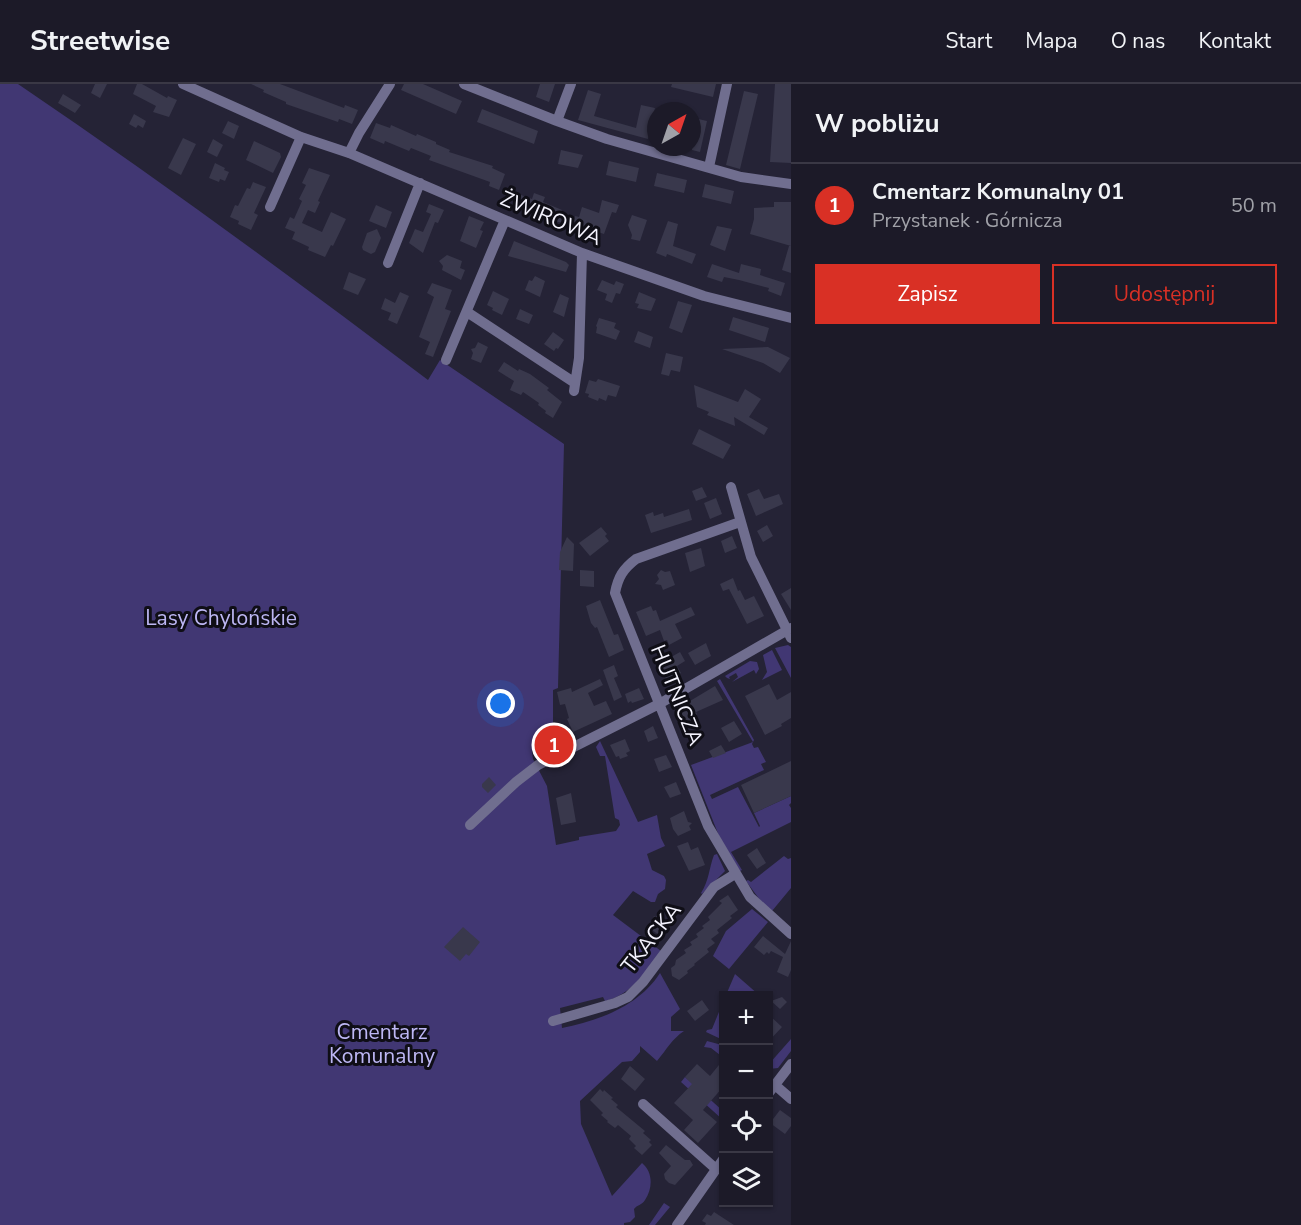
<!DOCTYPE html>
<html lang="pl">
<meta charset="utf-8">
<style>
body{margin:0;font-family:"Nunito Sans",sans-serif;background:#252330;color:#f1f3f6}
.controls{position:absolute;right:18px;bottom:18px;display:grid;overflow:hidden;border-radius:0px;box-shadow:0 2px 4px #0004}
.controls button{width:54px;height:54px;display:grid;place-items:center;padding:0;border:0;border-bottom:2px solid #3a3845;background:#1c1a28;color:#f1f3f6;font:30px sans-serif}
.compass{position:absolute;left:647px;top:18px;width:54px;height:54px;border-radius:50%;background:#1c1a28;box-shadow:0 2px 4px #0004;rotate:40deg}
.you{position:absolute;left:501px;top:620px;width:21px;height:21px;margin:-15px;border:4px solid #fff;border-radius:50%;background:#1a73e8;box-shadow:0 0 0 9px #1a73e833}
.badge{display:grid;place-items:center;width:39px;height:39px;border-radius:50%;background:#d93025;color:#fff;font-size:20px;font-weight:700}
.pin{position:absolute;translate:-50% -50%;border:3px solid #fff;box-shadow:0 2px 6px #0006}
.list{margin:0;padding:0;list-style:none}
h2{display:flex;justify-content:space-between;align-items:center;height:78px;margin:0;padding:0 24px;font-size:26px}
h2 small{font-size:20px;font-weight:400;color:#a0a1a8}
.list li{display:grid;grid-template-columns:39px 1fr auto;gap:18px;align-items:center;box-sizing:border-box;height:84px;padding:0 24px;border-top:2px solid #3a3845}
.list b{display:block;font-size:22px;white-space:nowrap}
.list p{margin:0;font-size:20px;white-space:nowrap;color:#a0a1a8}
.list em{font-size:20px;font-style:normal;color:#a0a1a8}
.actions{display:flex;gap:12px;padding:18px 24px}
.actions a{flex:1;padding:14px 0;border:2px solid #d93025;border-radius:0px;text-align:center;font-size:21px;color:#d93025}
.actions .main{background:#d93025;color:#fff}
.icon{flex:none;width:33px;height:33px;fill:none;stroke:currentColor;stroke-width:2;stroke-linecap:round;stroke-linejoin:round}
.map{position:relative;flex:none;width:791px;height:1141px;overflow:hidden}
header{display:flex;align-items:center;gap:36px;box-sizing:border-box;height:84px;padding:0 30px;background:#1c1a28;border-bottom:2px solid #3a3845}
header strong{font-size:28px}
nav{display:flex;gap:33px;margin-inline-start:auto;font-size:21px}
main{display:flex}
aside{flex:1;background:#1c1a28}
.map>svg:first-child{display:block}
.green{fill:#413773}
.building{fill:#39384c}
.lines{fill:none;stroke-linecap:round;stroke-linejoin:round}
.minor{stroke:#706e8f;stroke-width:10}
.labels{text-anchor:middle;stroke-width:6;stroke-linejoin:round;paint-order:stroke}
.street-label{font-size:21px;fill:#f4f3fe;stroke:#0f0e16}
.park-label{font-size:21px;fill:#bdb7f4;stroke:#0f0e16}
</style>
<header>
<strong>Streetwise</strong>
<nav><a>Start</a><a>Mapa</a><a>O nas</a><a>Kontakt</a></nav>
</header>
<main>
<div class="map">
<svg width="791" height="1141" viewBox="0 0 791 1141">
<rect width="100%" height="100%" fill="#252336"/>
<path class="green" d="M0 0H18C158 95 293 194 428 296L440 276 564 360 558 604 553 606V657L532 667 533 675 547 702 556 761 579 756V753L616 747 620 741 619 736 615 734 605 672H600L596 663 600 657 638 738 657 731 661 754 665 762 647 770 652 786 664 792 666 796 665 805 658 810 655 818H651L633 807 613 831 661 867V869C644 889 631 911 605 917L603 913 560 924 562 944C598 937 639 922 660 889L680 925 671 933V947H684C672 955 667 965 657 977L640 962V968L632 977 622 978 580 1017 581 1040 612 1112 642 1079C653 1088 653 1104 645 1116 642 1121 637 1121 634 1125L635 1133 630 1138 624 1139V1141H0Z
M788 561 791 563V594L775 564Z
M772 566 782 586 762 596 767 588 763 571Z
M750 577 757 578 759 585 756 590 754 586 732 598 738 593 736 589 729 593 730 595 727 594 725 592Z
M720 595 754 656 752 660 754 664 758 663 766 678 761 680 764 686 710 711 712 715 738 703 759 743 760 742 754 729 791 712V719L789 721 791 724V738L731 768 742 786 740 787 719 752 691 681 753 658 717 597Z
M717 770 725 787 702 810 701 809C709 797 709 784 714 771Z
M784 772 788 775 791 774V804L772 827 760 816 746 797 748 796 751 798Z
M752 825 768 838 729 885 713 872 726 847Z
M735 890 759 911H726Z
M723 918V956L706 948 707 946 712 945Z
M791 955V967L778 984 769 985V980Z
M707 957 722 961 721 970 720 971 711 964 704 963Z
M685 993 723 1027V1036L681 998Z
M664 1119 670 1123 655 1141H649Z"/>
<path class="building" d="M95 0H107L100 14 91 9Z
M137 0H142L167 14 168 12 177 16 169 33 153 28 156 22 133 10Z
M251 0H280L344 24 345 21 358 26 352 40 339 35 338 38 286 20V18L263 8 264 6Z
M404 0H423L462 17 456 30 401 6Z
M540 0H555L549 18 536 13Z
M672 0H716L713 13 671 3Z
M775 0H791V79L770 78Z
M588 6 601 10 594 32 636 44 641 21 655 24 648 55 578 36Z
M744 7 758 10 740 85 726 81Z
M63 10 81 21 75 29 58 19Z
M482 25 538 47 534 60 477 38Z
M134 30 146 37 143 44 138 41 136 44 129 40Z
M694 34 707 37 700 68 692 66Z
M228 37 239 42 234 55 222 49Z
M376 39 390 44 391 41 416 52 417 50 436 58V60L450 66 449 68 493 82 492 84 505 90 499 106 489 102 490 98 429 76 431 72 411 64 409 67 385 57 384 60 370 54Z
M183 54 196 60 181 91 168 84Z
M213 55 223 61 217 73 207 68Z
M254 57 280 69 281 73 273 89 246 76Z
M561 66 583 71 578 84 558 80Z
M609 77 639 84 636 98 606 91Z
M215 79 225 84 224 86 229 88 225 97 220 95 219 98 209 94Z
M309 84 330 91 318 117 320 118 315 129 308 126 302 139 322 148 331 128 346 135 333 162 331 161 325 173 308 166 309 163 292 155 295 148 285 144 290 133 294 135 302 117 299 115 306 101 302 99Z
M657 89 687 96 684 109 654 102Z
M253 98 266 103 254 129 258 131 251 146 238 140 239 137 230 133 235 121 238 122 247 104 250 105Z
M705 100 734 107 731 120 702 113Z
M534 109 545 113 543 118 562 126 561 129 566 130 563 139 550 136 552 131 547 129 529 122 527 127 517 124 521 111 532 115Z
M602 116 619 121 616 129 612 128 604 150 573 140 575 132 579 133 582 123 599 129Z
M774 118H791V162L750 150 754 135V124L774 123Z
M429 120 444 126 438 139 435 138 423 169 409 159 415 145 423 148 431 130 426 128Z
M376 121 392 128 386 144 369 137Z
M632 131 647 136 640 157 631 155 632 151 628 141Z
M469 132 484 138 480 146 483 147 476 164 460 157Z
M668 137 678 140 673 162 696 170 692 180 667 170 666 173 656 169Z
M717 142 732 145 725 167 710 161Z
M377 145 381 154 375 168 371 170 363 166 362 163 367 149Z
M514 157 566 178 569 181 566 188 508 172Z
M789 162H791V189L782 186Z
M447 171 462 177 460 184 465 186 461 196 442 186 443 182 439 177Z
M712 180 739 189 741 180 761 185 760 191 785 199 781 212 768 207 769 204 739 196 724 193 722 198 707 193Z
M349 188 366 195 358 211 343 205Z
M535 192 545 197 540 213 525 206 529 196 532 197Z
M602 196 614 201 616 197 624 200 620 210 616 209 612 219 605 216 607 210 597 206Z
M432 199 452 206 445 225 451 227 433 273 425 270 430 258 419 253 434 213 427 209Z
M493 207 509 215 502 231 492 226 493 224 487 221Z
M400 208 409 212 397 240 388 236 391 229 381 225 385 214 395 219Z
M639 208 656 215 651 227 637 224 639 220 635 219Z
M560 210 569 214 564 233 553 228Z
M678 217 692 221 682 249 669 244Z
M520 225 533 231 529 240 516 235Z
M733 233 769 244 765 258 729 246Z
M599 234 616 239 614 244 620 247 616 256 596 249 597 243 596 242Z
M638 247 653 253 650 264 634 258Z
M553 248 564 256 558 265 556 264 554 267 544 260Z
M478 258 488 263 481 279 471 275 473 269 471 265 475 264Z
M768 263 790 274 780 289 763 279 722 265Z
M666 269 683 273 680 288 671 286 669 292 661 290Z
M504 278 518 287 519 285 530 290 549 304 547 306 562 318 553 334 545 329 546 327 538 321 539 319 523 308 521 311 510 306 514 297 498 287Z
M598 295 620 302 616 313 608 311 606 317 599 314 598 317 588 313 589 310 585 309 589 296 596 298Z
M694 301 738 318 745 305 761 315 749 333 768 344 764 351 734 333 735 342 707 331 709 328 697 323Z
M699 345 731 361 723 375 692 360Z
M702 403 707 413 696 417 692 407Z
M759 405 764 415 779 410 783 420 756 432 747 410Z
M716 414 722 430 710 435 704 419Z
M689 425 692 436 651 449 645 431 653 428 654 432 663 429 664 433Z
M767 441 773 452 763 458 757 447Z
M601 443 607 450 605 452 609 457 590 472 579 459Z
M732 452 737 464 725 469 721 457Z
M567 453 574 460 573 487 559 486 560 468Z
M701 464 705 482 690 488 685 469Z
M580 486 594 487V503L580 502Z
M661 486 665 488 670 487 675 501 663 506 661 501 655 500 659 495 657 491Z
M733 494 738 507 740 506 745 516 754 512 764 532 747 540 729 505 723 507 720 500Z
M791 504V526L781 510Z
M600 516 614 551 618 550 624 566 609 573 597 543 595 544 591 539 586 522Z
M651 522 653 527 656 526 660 537 691 523 695 531 675 540 682 554 669 561 667 556 664 557 660 546 646 552 636 528Z
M706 559 711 572 695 581 688 569Z
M680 568 685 577 677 582 681 589 667 597 659 580Z
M614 581 618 592 614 594 622 613 614 617 603 586Z
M600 595 603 601 588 609 594 622 606 617 612 630 573 648 567 635 569 634 565 620 560 621 557 608 571 604 572 608Z
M769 600 777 616 791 608V634L781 640 782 642 765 651 745 612Z
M715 602 723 616 696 628 697 631 683 640 675 626Z
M639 604 644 615 632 619 631 617 628 619 625 610Z
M734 637 742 650 729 658 721 644Z
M653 642 658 654 648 658 644 647Z
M625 655 630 667 626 669 628 672 620 675 619 672 616 673 610 661Z
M721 661 726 669 713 674 709 667Z
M666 671 672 683 659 688 654 675Z
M791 677V712L754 729 741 701Z
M489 693 496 701 488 709 482 703V700Z
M676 698 681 710 670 714 664 703Z
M571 709 576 738 561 741 556 714Z
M684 727 688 738 692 739 689 742 691 746 678 752 673 745 670 734Z
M688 758 691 766 698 763 705 781 689 787 677 762Z
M757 764 766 779 757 785 747 771Z
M728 811 738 826 730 832 732 834 717 846 719 849 711 855 715 859 707 865 709 868 694 880 695 881 687 887 688 889 679 896 672 892 671 884 675 881 676 876 686 869 684 866 692 861 690 858 698 853 696 850 704 844 702 842 710 836 708 833 722 819 719 817Z
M658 830 668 838 659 851 648 843 654 832 656 833Z
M463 843 480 858 469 872 466 870 460 877 444 863Z
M763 852 785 870 791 857V886L788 893 777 888 783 873 771 867 769 870 767 868 764 871 754 863Z
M782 913 787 918 780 925 771 917Z
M702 916 709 926 695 937 687 927Z
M768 930 782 943 768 958Z
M723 976V997L720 1001 723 1003 703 1026 717 1038 698 1059 684 1046 693 1036 674 1019 692 1000 685 993 697 980 710 992Z
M630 982 645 995 635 1007 621 995Z
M600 1005 603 1008 604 1006 613 1014 611 1015 618 1021 616 1023 645 1047 643 1049 651 1056 649 1058 652 1061 642 1071 634 1064 636 1062 629 1055 631 1052 618 1041 615 1044 607 1038 608 1037 601 1031 603 1029 590 1016Z
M780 1026 791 1034V1042L785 1050 770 1039Z
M666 1061 685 1076H690L693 1081 675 1101 669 1099 665 1095 664 1090 671 1082 659 1069Z
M714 1128 734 1141H705L706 1139 702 1137 707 1130 711 1132Z"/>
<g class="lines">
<path class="minor" d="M183 0 301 53 349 69 582 169 704 212 791 234
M464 0 557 37 607 55 741 93 791 100
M557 37 571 0
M349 69 359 49 390 0
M709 83 727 0
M270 123 301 53
M388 179 420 99
M467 228 575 299
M446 276 505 136
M574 307 579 274 582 169
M731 403 751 473 791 554
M740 438 636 475C623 485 618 493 615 509L708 742 750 813 791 850
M470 741 516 698 538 681 659 620 791 544
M553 937 615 919 628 913 643 898 714 803 735 790
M775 1001 791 1015
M768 1010 791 980
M643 1020 716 1085
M677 1141 724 1074"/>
</g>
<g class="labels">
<g class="street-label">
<text transform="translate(551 134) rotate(23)" y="7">ŻWIROWA</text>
<text transform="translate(677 611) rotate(68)" y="7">HUTNICZA</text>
<text transform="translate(651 854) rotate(-52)" y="7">TKACKA</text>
</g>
<g class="park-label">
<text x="221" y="541">Lasy Chylońskie</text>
<text x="382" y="955">Cmentarz<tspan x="382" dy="24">Komunalny</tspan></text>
</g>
</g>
</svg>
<div class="controls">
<button>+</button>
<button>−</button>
<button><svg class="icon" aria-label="locate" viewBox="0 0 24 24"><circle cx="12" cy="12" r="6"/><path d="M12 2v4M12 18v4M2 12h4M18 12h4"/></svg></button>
<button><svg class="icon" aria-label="layers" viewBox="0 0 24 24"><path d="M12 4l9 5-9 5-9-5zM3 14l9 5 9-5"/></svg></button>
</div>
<svg class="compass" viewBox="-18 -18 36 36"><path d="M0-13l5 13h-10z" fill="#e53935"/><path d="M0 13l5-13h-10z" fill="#a0a1a8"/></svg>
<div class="you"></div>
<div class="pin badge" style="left:554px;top:661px">1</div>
</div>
<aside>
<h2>W pobliżu<small></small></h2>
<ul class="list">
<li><span class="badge">1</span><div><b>Cmentarz Komunalny 01</b><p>Przystanek · Górnicza</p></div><em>50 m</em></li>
</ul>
<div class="actions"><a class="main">Zapisz</a><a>Udostępnij</a></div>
</aside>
</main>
